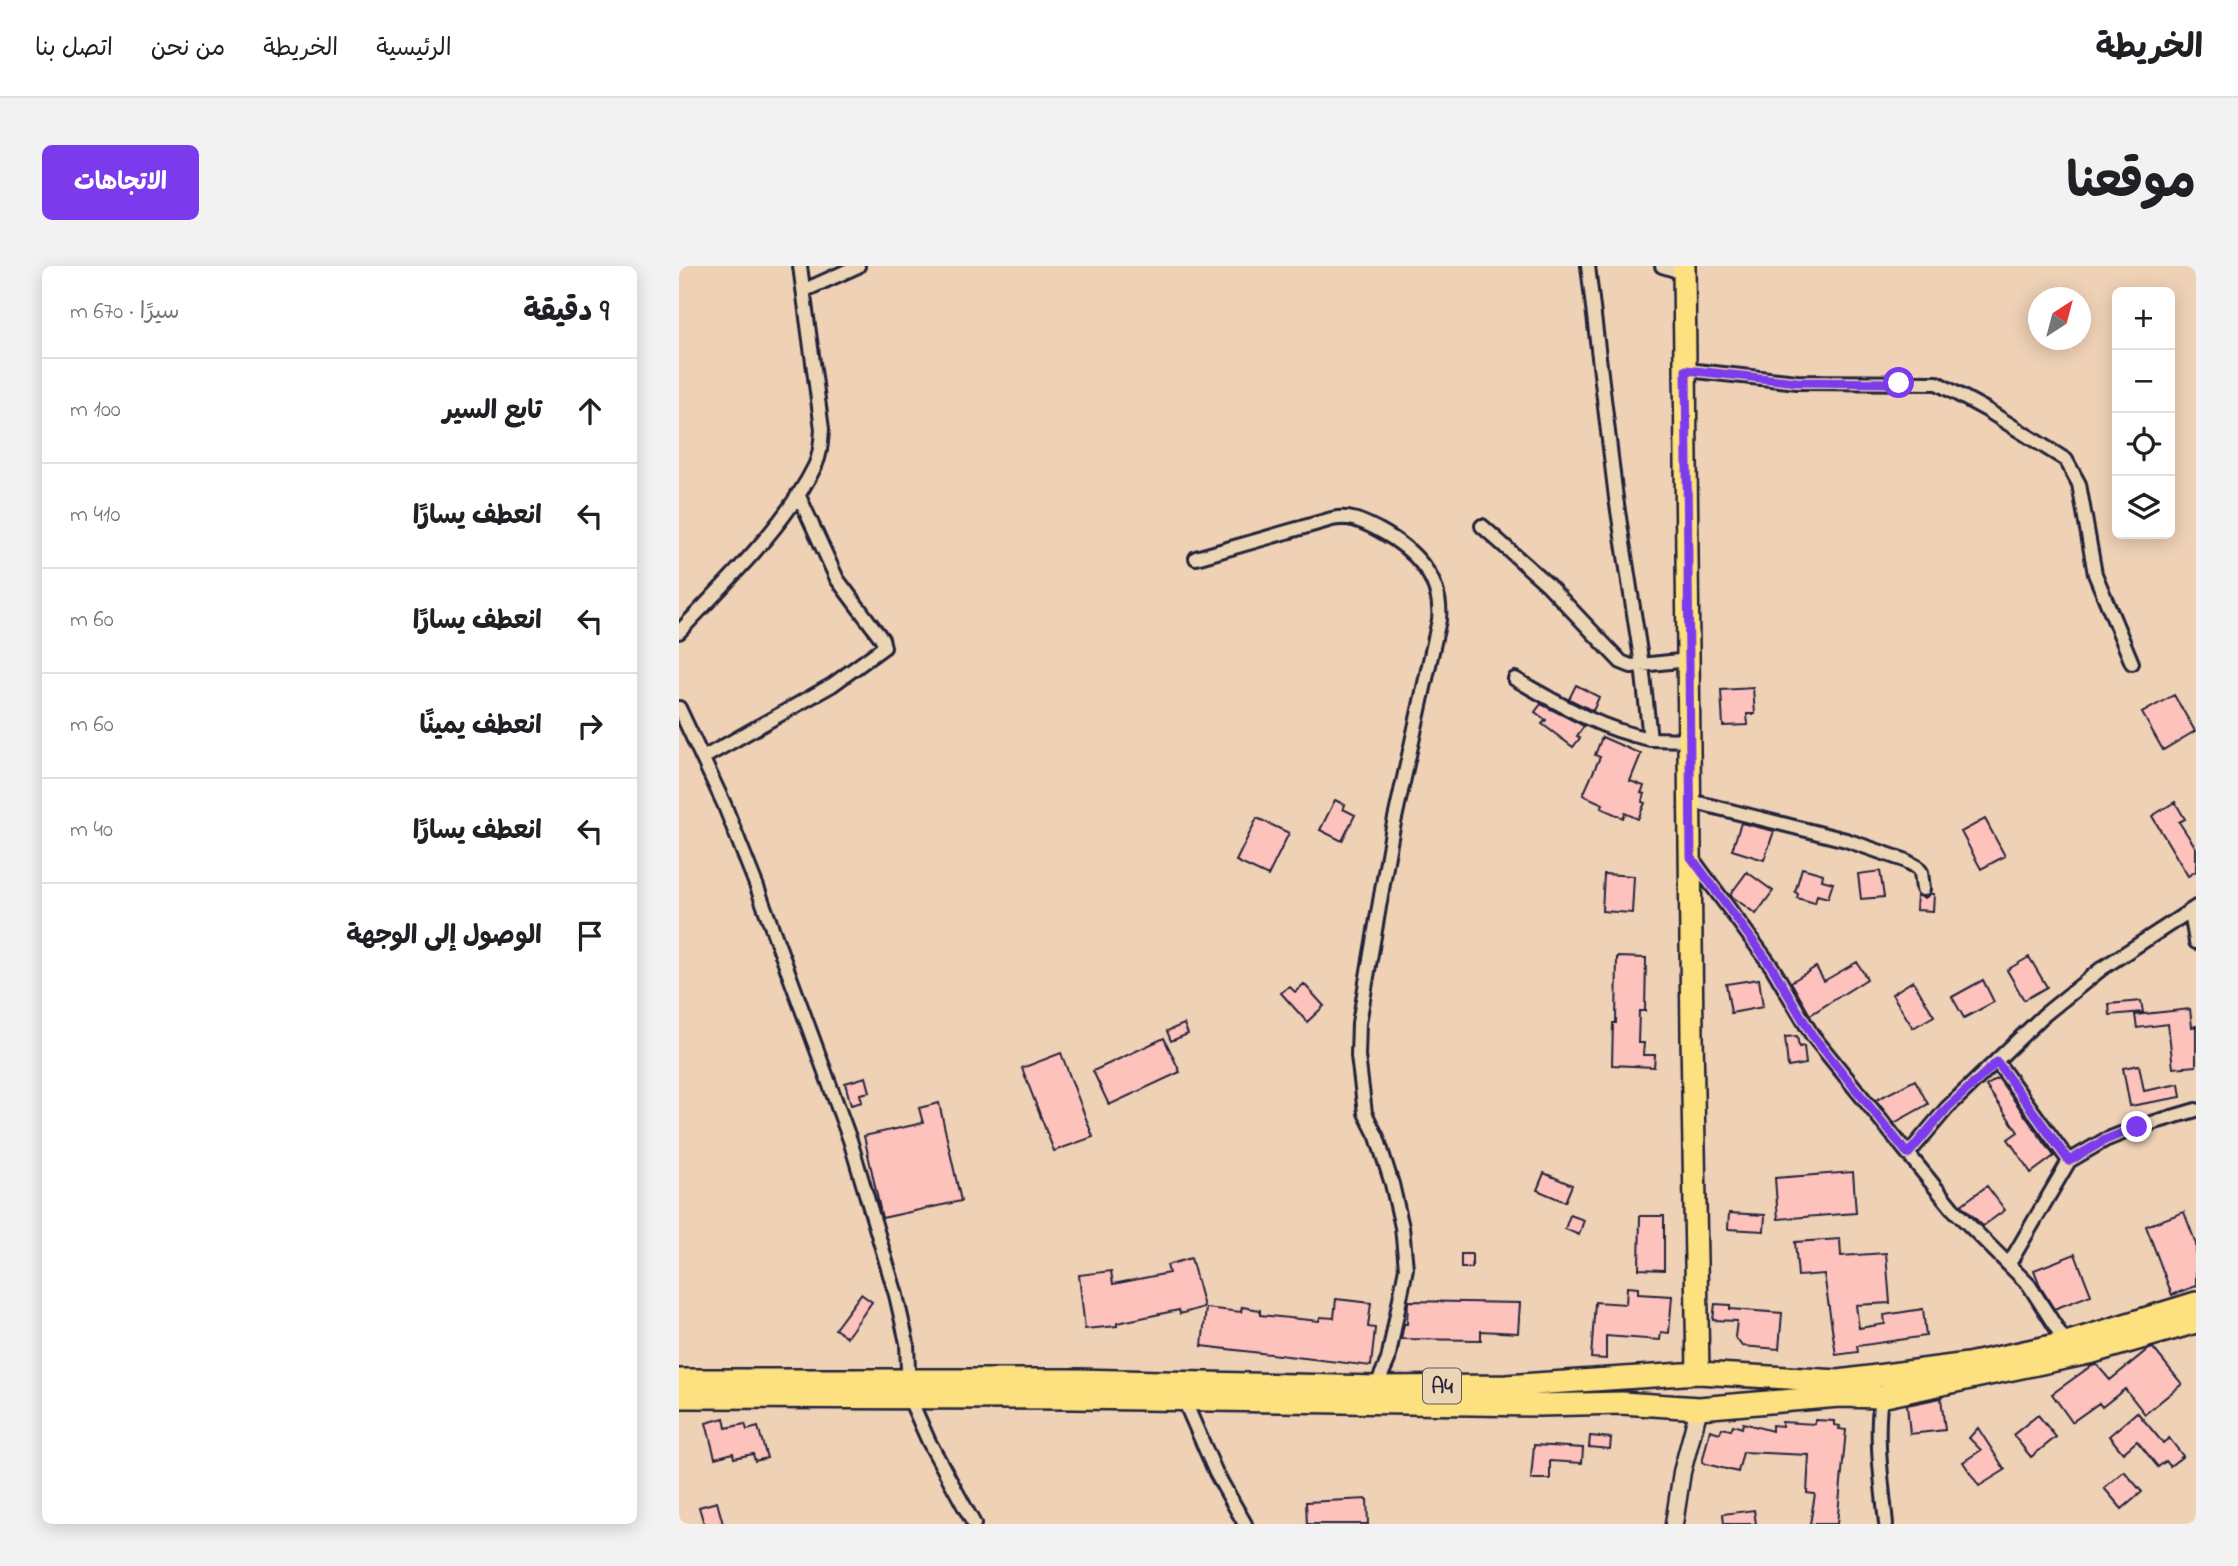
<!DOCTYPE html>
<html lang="ar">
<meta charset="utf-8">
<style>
body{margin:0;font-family:"Indie Flower","Playpen Sans Arabic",sans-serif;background:#f2f2f2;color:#202124;direction:rtl}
.controls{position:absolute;right:21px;top:21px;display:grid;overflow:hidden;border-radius:10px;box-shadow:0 4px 18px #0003}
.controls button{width:63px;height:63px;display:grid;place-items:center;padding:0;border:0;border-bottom:2px solid #e0e0e0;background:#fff;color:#202124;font:35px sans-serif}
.compass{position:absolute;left:1349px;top:21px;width:63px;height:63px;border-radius:50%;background:#fff;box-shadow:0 4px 18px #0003;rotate:36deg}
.stop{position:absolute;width:21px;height:21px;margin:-16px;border:5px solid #7c3aed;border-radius:50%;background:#fff}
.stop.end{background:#7c3aed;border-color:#fff;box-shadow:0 2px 7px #0008}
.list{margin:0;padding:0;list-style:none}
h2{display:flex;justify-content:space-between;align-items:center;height:91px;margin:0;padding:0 28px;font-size:30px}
h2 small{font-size:23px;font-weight:400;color:#757577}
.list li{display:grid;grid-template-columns:46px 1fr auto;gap:21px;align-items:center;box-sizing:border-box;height:105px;padding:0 28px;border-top:2px solid #e0e0e0}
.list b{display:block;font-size:26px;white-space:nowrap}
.list em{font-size:23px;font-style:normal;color:#757577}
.icon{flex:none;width:38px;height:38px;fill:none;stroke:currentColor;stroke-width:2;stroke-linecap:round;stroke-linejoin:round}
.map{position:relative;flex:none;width:1517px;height:1258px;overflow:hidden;direction:ltr;border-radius:10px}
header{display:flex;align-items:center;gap:42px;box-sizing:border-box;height:98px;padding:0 35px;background:#fff;border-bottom:2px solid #e0e0e0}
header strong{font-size:33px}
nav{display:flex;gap:38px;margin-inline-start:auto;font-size:24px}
.intro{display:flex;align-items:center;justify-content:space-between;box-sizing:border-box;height:168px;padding:0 42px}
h1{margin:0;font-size:49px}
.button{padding:18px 32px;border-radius:10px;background:#7c3aed;color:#fff;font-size:24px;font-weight:700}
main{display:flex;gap:42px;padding:0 42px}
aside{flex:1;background:#fff;border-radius:10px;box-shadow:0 4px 18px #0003}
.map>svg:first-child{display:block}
.building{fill:#fec2bd;stroke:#22223b;stroke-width:2}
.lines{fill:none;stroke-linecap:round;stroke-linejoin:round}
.minor-casing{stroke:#22223b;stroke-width:18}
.tertiary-casing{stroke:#22223b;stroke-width:21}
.primary-casing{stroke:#22223b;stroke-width:26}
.trunk-casing{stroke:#22223b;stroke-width:26}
.minor{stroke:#ebd5b4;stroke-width:12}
.tertiary{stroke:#ebd5b4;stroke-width:16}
.primary{stroke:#fde080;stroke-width:21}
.trunk{stroke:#fde080;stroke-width:21}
.route{stroke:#7c3aed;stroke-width:9}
.labels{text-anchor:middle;stroke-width:5;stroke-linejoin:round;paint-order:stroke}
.shield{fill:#ebd5b4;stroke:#5e585f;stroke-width:2}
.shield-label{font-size:21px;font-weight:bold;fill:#22223b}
</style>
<header>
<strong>الخريطة</strong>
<nav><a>الرئيسية</a><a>الخريطة</a><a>من نحن</a><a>اتصل بنا</a></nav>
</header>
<div class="intro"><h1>موقعنا</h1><a class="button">الاتجاهات</a></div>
<main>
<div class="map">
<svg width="1517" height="1258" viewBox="0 0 1517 1258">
<rect width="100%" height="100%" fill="#efd1b6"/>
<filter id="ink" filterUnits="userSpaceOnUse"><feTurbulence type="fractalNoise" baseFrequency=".0143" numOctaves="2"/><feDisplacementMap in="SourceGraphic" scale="14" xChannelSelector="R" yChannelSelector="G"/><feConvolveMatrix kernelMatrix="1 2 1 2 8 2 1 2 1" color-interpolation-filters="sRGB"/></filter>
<g filter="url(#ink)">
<path class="building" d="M897 419 920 431 914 445 890 433Z
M1074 422 1076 448H1068L1069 459 1044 460 1042 424Z
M1495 429 1516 465 1484 484 1463 447Z
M862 438 905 460 898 470 901 472 894 481 863 458 867 454 856 446Z
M923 471 962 488 951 515 965 520 962 527 966 528 963 536 966 537 959 553 946 547 944 552 922 542 924 538 904 529 921 491 916 489Z
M656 534 666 539 664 543 676 549 663 575 641 564Z
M1496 536 1506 553 1500 556 1517 582V605L1509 610 1473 550Z
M578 552 610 567 589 610 557 595Z
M1306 553 1326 590 1302 603 1282 566Z
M1062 557 1095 565 1085 594 1053 584Z
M1123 602 1144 608 1143 614 1154 617 1149 632 1138 629 1136 637 1118 632 1119 628 1116 626Z
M1201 605 1205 631 1182 633 1179 608Z
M1068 606 1094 625 1077 648 1051 629Z
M925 608 955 610 953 647 923 645Z
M1251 628H1255L1254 645 1237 644 1238 629 1246 632Z
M938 691 967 692 966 745H960L959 777H965L964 789H976L975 801 933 799 934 757H937Z
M1350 691 1368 721 1345 734 1328 704Z
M1178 696 1188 713 1131 749 1112 716 1137 701 1145 715Z
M1080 713 1084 741 1052 747 1047 718Z
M1304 714 1315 736 1285 752 1273 731Z
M1234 715 1255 750 1234 762 1213 728Z
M625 718 645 740 628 756 602 727 610 720 616 726Z
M1462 735 1464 746 1431 749 1430 738Z
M1511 743 1513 761 1517 760V800L1494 802 1489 758 1458 762 1456 749Z
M505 758 509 768 492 775 488 765Z
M1118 770 1120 781 1125 780 1127 798 1109 801 1106 771Z
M485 772 501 806 430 839 414 805Z
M382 787 414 871 375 885 343 802Z
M1460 799 1465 825 1500 818 1502 831 1451 840 1444 802Z
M187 811 191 826 181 828 183 836 172 839 166 817Z
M1319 812 1375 890 1352 907 1329 873 1339 866 1307 820Z
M1236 814 1249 838 1215 857 1197 834Z
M260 837 282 935 203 952 185 870 244 857 240 842Z
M1174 906 1177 947 1099 953 1096 912Z
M865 907 893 919 886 936 858 924Z
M1308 920 1326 944 1304 960 1282 939Z
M1505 946 1517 978V1020L1493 1029 1467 960Z
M1050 947 1086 949 1085 965 1049 963Z
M891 949 905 954 900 969 886 963Z
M961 950H985V1004L960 1003Z
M1161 973 1162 990 1207 987 1211 1037 1177 1039 1180 1062 1206 1058 1205 1049 1244 1043 1247 1070 1178 1080 1179 1086 1157 1089 1145 1008 1119 1010 1116 976Z
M782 988H793V1002H782Z
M1396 988 1412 1029 1375 1043 1362 1022 1355 1004Z
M512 992 525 1041 501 1048 500 1044 438 1057V1060L406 1063 400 1009 432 1005 434 1018 490 1007 488 999Z
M948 1021 959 1022V1028L993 1030 990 1067 982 1066 981 1074 927 1070V1093L912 1092 916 1036 947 1038Z
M182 1028 193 1036 168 1071 156 1063Z
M657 1033 692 1037 689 1061 696 1062 692 1100 523 1080 527 1042 562 1046 563 1041 581 1044V1049L640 1055 641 1051 655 1052Z
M729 1035 841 1037 839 1067 802 1065V1074L722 1073 725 1058H728Z
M1036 1038 1051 1039V1043L1103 1047 1100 1083 1063 1080 1056 1071 1058 1055 1034 1054Z
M1474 1082 1503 1118 1466 1148 1446 1123 1423 1141 1420 1137 1393 1156 1373 1128 1412 1100 1418 1099 1431 1114 1468 1084Z
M1262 1132 1266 1164 1231 1168 1228 1139Z
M1458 1146 1484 1177 1490 1172 1504 1190 1491 1200 1487 1195 1479 1201 1458 1175 1444 1187 1430 1170Z
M1359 1149 1377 1171 1352 1191 1334 1169Z
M45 1152 47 1162 66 1158 68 1164 79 1161 88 1192 76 1195 74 1188 55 1192 54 1187 36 1192 27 1157Z
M1136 1154 1155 1155V1159L1161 1160 1160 1163 1167 1164 1158 1258H1131L1136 1228 1128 1227 1130 1189 1064 1186 1059 1206 1023 1197 1031 1164 1041 1167 1043 1162 1052 1164 1054 1159 1063 1162 1064 1157 1093 1165V1159L1103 1160V1156L1136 1158Z
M1299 1162 1326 1204 1300 1220 1284 1196 1302 1184 1290 1172Z
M911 1170 932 1172 931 1183 910 1181Z
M855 1179 904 1182 903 1197 871 1195V1213H852Z
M1445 1205 1463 1226 1443 1243 1425 1222Z
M688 1233 689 1258H628L627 1236Z
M38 1236 44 1258H25L20 1241Z
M1075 1244 1077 1258H1045L1044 1248Z"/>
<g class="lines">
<defs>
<path id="minor" d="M983 0 1005 7
M126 24 179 0
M1008 104 1118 116 1258 117 1306 143 1387 194 1400 218 1416 308 1453 397
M803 260 869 319 942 396 952 400 1010 394
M517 292 653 253C672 249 684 256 700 264 735 283 764 312 760 354L713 566 680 757 679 790 686 847 698 871 713 918 723 961 727 1002 709 1094 697 1121V1126
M0 366C46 317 107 259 136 200 142 188 142 175 143 163L121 0
M836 413C880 438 921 463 971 473L963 399 937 232 909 0
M0 442 45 538 78 621 171 874 217 1029 228 1077 230 1131 250 1176 295 1258
M971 473 1011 474
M24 492 153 419 205 381 203 373 158 313 119 228
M1012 535 1167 574 1225 594 1238 601 1242 606 1244 623
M1012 591 1093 701 1133 769 1273 942 1350 1019 1387 1077
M1512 646 1517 676
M1318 796 1390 895
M1229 888 1268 842 1365 749 1422 703 1517 641
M1330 998 1390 895 1426 874 1459 861 1517 844
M1202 1131C1196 1173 1203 1216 1207 1258
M505 1134 537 1207 566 1258"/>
<path id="tertiary" d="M995 1258 1003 1206 1020 1142"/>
<path id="primary" d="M1005 0 1013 771 1019 1107"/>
<path id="trunk" d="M0 1114H397L697 1121 827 1120 1019 1107 1160 1115 1289 1098 1387 1077 1517 1037
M0 1131 396 1132 860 1139 943 1137 1020 1142 1160 1130 1202 1131 1414 1086 1517 1056"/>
</defs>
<use href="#minor" class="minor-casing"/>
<use href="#tertiary" class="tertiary-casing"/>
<use href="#primary" class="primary-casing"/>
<use href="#trunk" class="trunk-casing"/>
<use href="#minor" class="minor"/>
<use href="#tertiary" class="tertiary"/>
<use href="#primary" class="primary"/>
<use href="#trunk" class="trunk"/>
</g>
</g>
<g class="lines" filter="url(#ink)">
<path class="route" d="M1220 117 1118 116 1007 104 1012 591 1093 701 1133 769 1229 888 1268 842 1318 796 1390 895 1426 874 1458 861"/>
</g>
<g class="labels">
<rect class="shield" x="744" y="1102.5" width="38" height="35" rx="5"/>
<g class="shield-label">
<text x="763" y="1127">A4</text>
</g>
</g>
</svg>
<div class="controls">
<button>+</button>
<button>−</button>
<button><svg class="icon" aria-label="locate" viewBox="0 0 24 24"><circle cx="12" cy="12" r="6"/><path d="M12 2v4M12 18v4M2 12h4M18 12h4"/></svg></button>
<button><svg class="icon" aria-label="layers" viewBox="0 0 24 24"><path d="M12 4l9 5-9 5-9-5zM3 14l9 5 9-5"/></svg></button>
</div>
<svg class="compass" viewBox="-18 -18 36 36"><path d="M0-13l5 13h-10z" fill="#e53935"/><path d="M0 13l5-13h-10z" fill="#757577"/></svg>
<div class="stop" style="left:1220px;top:117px"></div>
<div class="stop end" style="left:1458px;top:861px"></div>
</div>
<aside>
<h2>9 دقيقة<small>سيرًا · 670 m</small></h2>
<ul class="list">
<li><svg class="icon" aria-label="ahead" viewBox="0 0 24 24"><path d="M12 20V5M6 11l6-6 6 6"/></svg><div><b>تابع السير</b></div><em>100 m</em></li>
<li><svg class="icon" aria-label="left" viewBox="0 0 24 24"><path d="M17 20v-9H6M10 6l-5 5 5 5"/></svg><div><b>انعطف يسارًا</b></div><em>410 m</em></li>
<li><svg class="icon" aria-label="left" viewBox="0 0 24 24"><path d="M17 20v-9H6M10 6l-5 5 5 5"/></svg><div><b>انعطف يسارًا</b></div><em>60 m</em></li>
<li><svg class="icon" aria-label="right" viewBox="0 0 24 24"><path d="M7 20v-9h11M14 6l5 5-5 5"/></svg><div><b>انعطف يمينًا</b></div><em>60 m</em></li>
<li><svg class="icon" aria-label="left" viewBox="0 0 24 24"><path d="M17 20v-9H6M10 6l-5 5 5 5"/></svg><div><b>انعطف يسارًا</b></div><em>40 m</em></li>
<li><svg class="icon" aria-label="arrive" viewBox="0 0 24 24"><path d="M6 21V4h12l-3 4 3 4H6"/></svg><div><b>الوصول إلى الوجهة</b></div></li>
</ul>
</aside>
</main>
